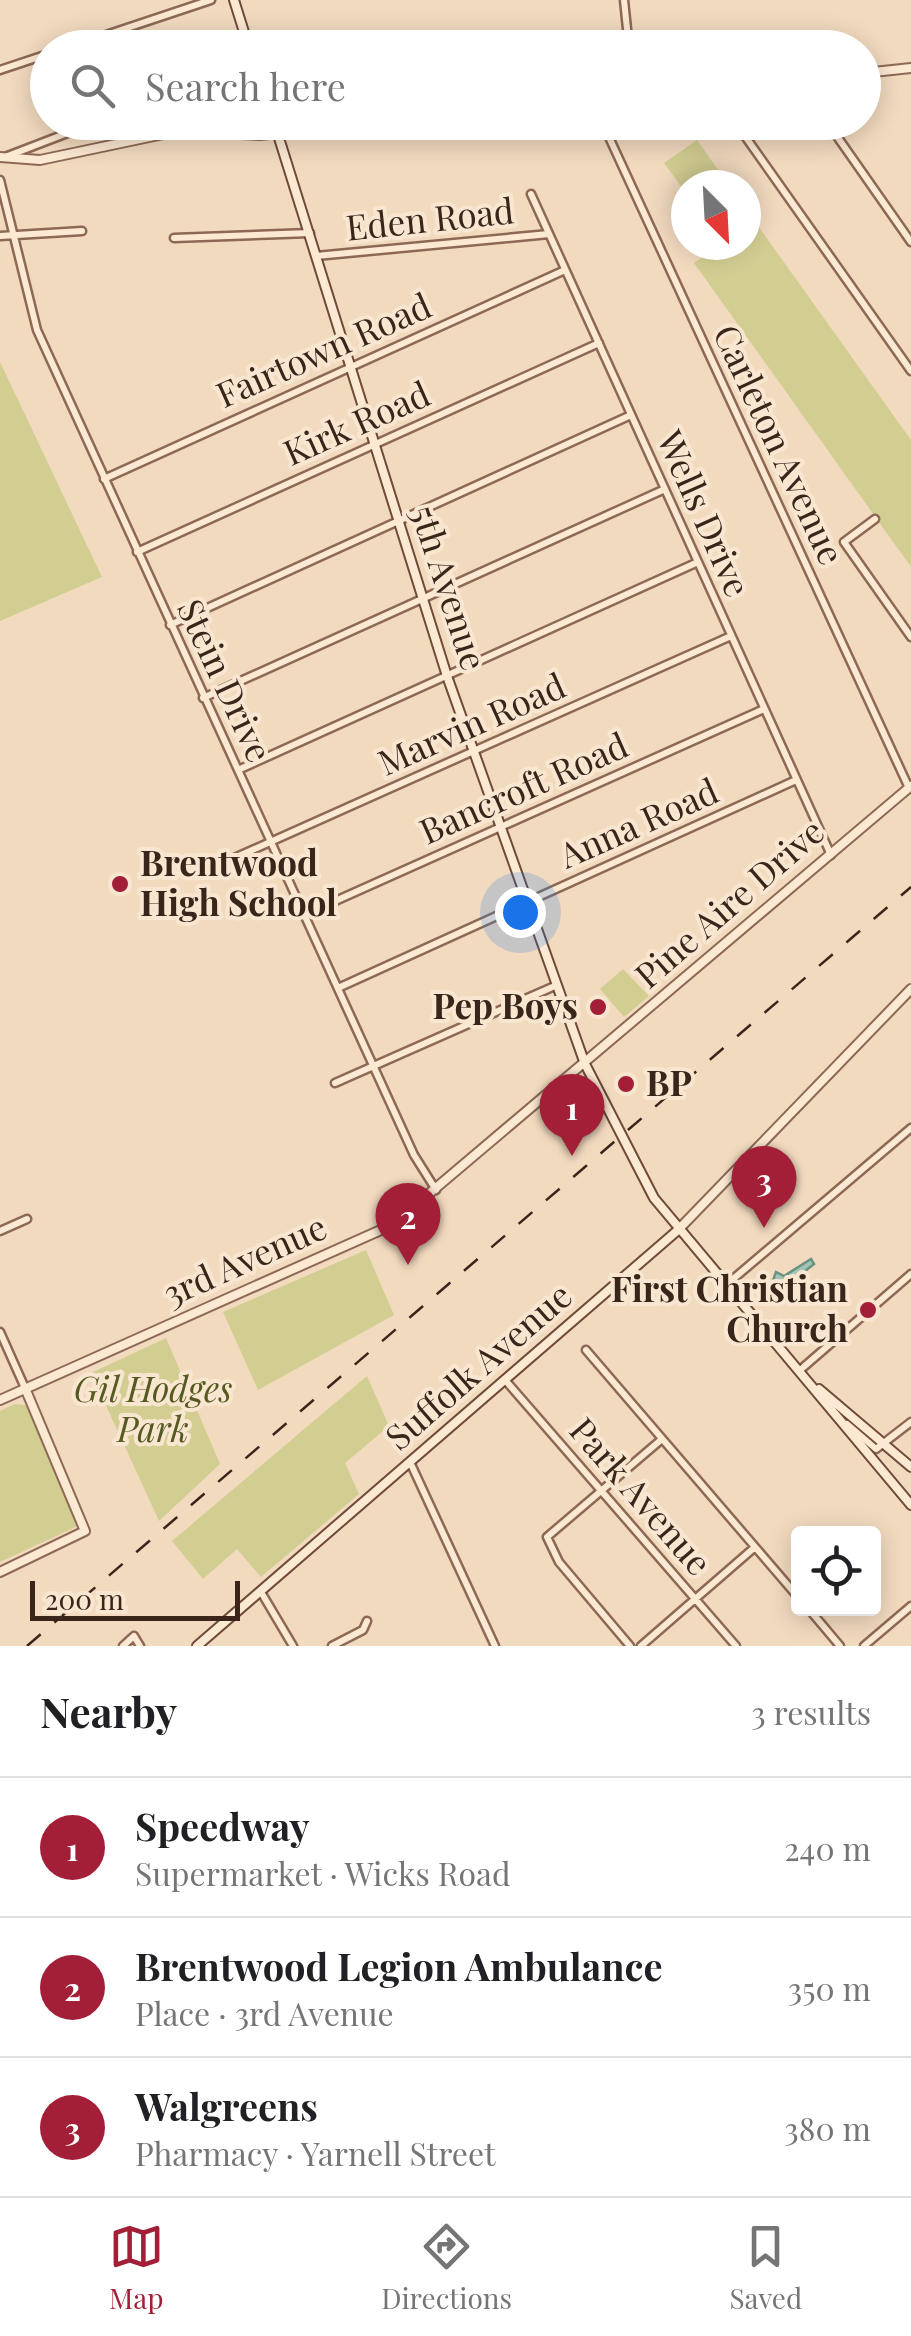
<!DOCTYPE html>
<meta charset="utf-8">
<style>
body{margin:0;font-family:"Playfair Display",serif;background:#f6f6f6;color:#202124}
.controls{position:absolute;right:30px;bottom:30px;display:grid;overflow:hidden;border-radius:10px;box-shadow:0 5px 25px #0003}
.controls button{width:90px;height:90px;display:grid;place-items:center;padding:0;border:0;border-bottom:2px solid #e0e0e0;background:#fff;color:#202124;font:50px sans-serif}
.compass{position:absolute;left:671px;top:170px;width:90px;height:90px;border-radius:50%;background:#fff;box-shadow:0 5px 25px #0003;rotate:156deg}
.scale{position:absolute;left:30px;bottom:25px;width:210px;box-sizing:border-box;padding-left:10px;border:5px solid #3b251b;border-top:0;font-size:28px;line-height:35px;white-space:nowrap;color:#3b251b;-webkit-text-stroke:8px #f9e6d0;paint-order:stroke}
.you{position:absolute;left:520px;top:912px;width:35px;height:35px;margin:-25px;border:8px solid #fff;border-radius:50%;background:#1a73e8;box-shadow:0 0 0 15px #1a73e833}
.badge{display:grid;place-items:center;width:65px;height:65px;border-radius:50%;background:#a31f37;color:#fff;font-size:32px;font-weight:700}
.pin{position:absolute;translate:-50% -82px;filter:drop-shadow(0 2px 5px #0008)}
.pin::after{content:'';position:absolute;top:52px;width:35px;height:30px;background:inherit;clip-path:polygon(0 0,100% 0,50% 100%)}
.list{margin:0;padding:0;list-style:none}
h2{display:flex;justify-content:space-between;align-items:center;height:130px;margin:0;padding:0 40px;font-size:42px}
h2 small{font-size:32px;font-weight:400;color:#757577}
.list li{display:grid;grid-template-columns:65px 1fr auto;gap:30px;align-items:center;box-sizing:border-box;height:140px;padding:0 40px;border-top:2px solid #e0e0e0}
.list b{display:block;font-size:38px;white-space:nowrap}
.list p{margin:0;font-size:32px;white-space:nowrap;color:#757577}
.list em{font-size:32px;font-style:normal;color:#757577}
.icon{flex:none;width:55px;height:55px;fill:none;stroke:currentColor;stroke-width:2;stroke-linecap:round;stroke-linejoin:round}
.map{position:relative;flex:none;width:911px;height:1646px;overflow:hidden}
.search{position:absolute;background:#fff;box-shadow:0 5px 25px #0003;left:30px;right:30px;top:30px;height:110px;display:flex;align-items:center;gap:25px;box-sizing:border-box;padding:0 35px;border-radius:55px;color:#757577;font-size:38px}
.sheet{height:550px;background:#fff}
nav{display:flex;justify-content:space-around;align-items:center;box-sizing:border-box;height:140px;border-top:2px solid #e0e0e0;background:#fff;font-size:28px;color:#757577}
nav a{display:grid;justify-items:center;gap:5px}
nav .on{color:#a31f37}
.map>svg:first-child{display:block}
.green{fill:#d2ce92}
.water{fill:#a3c4b4;stroke:#699381;stroke-width:2.5}
.lines{fill:none;stroke-linecap:round;stroke-linejoin:round}
.minor-casing{stroke:#8d6955;stroke-width:11}
.tertiary-casing{stroke:#8d6955;stroke-width:12}
.secondary-casing{stroke:#6f4a39;stroke-width:12}
.minor{stroke:#fce9d3;stroke-width:6}
.tertiary{stroke:#fce9d3;stroke-width:8}
.secondary{stroke:#fce9d3;stroke-width:8}
.rail{stroke:#3b251b;stroke-width:2.5;stroke-dasharray:18 18;stroke-linecap:butt}
.poi-dot{fill:#a31f37;stroke:#f9e6d0;stroke-width:4}
.labels{text-anchor:middle;stroke-width:8;stroke-linejoin:round;paint-order:stroke}
.street-label{font-size:35px;fill:#3b251b;stroke:#f9e6d0}
.poi-label{font-size:35px;font-weight:bold;fill:#3b251b;stroke:#f9e6d0;text-anchor:start}
.park-label{font-size:35px;font-style:italic;fill:#555a20;stroke:#f9e6d0}
</style>
<div class="map">
<svg width="911" height="1646" viewBox="0 0 911 1646">
<rect width="100%" height="100%" fill="#f2dabf"/>
<path class="green" d="M697 140 729 185H686V193L664 163Z
M746 209 911 440V567L694 263 720 245H746Z
M0 362 102 577 0 621Z
M623 969 649 996 624 1017 600 989Z
M366 1250 394 1315 258 1390 223 1312Z
M166 1338 220 1464 159 1521 91 1373Z
M367 1376 389 1426 345 1463 359 1494 261 1577 237 1549 203 1579 172 1541Z
M14 1404 26 1405 78 1526 0 1562V1411Z"/>
<path class="water" d="M811 1259 814 1264 775 1295 770 1289 776 1272 784 1276Z"/>
<g class="lines">
<defs>
<path id="minor" d="M624 0 629 48
M67 48 211 0
M0 70 48 54
M602 122 909 788
M735 122 911 371
M827 122 911 242
M5 157 96 122
M0 180 37 330 414 1155 436 1190
M531 194 831 855
M0 236 82 231
M174 238 310 233
M316 256 549 234
M104 479 565 270
M875 519 844 542 911 637
M137 552 599 343
M170 625 631 415
M203 698 665 489
M238 770 698 562
M232 859 731 636
M304 915 764 709
M338 988 796 780
M335 1083 557 985
M0 1231 27 1219
M726 1285 911 1128
M0 1332 25 1388
M586 1350 798 1597
M799 1371 911 1274
M506 1381 736 1646
M847 1424 876 1449 911 1422
M410 1462 495 1646
M261 1592 293 1646
M808 1608 840 1646
M123 1646 134 1636 140 1646
M332 1646 363 1630 367 1621
M630 1646 559 1562 547 1537 662 1439
M641 1646 755 1547
M864 1646 911 1606"/>
<path id="tertiary" d="M864 73 911 68
M0 157 40 160 178 131 260 135 388 122
M678 1230 911 989
M0 1400 392 1225 911 786
M0 1572 85 1531 25 1388"/>
<path id="secondary" d="M234 0 249 48
M274 122 447 676 585 1064 654 1198 911 1505
M819 1389 911 1467
M197 1646 678 1230"/>
</defs>
<use href="#minor" class="minor-casing"/>
<use href="#tertiary" class="tertiary-casing"/>
<use href="#secondary" class="secondary-casing"/>
<use href="#minor" class="minor"/>
<use href="#tertiary" class="tertiary"/>
<use href="#secondary" class="secondary"/>
<path class="rail" d="M27 1646 911 887"/>
</g>
<g class="poi-dot">
<circle cx="120" cy="884" r="10"/>
<circle cx="598" cy="1007" r="10"/>
<circle cx="626" cy="1084" r="10"/>
<circle cx="868" cy="1310" r="10"/>
</g>
<g class="labels">
<g class="street-label">
<text transform="translate(430 220) rotate(-6)" y="12">Eden Road</text>
<text transform="translate(324 351) rotate(-24)" y="12">Fairtown Road</text>
<text transform="translate(357 424) rotate(-24)" y="12">Kirk Road</text>
<text transform="translate(778 445) rotate(65)" y="12">Carleton Avenue</text>
<text transform="translate(703 514) rotate(66)" y="12">Wells Drive</text>
<text transform="translate(448 588) rotate(72)" y="12">5th Avenue</text>
<text transform="translate(224 681) rotate(65)" y="12">Stein Drive</text>
<text transform="translate(472 725) rotate(-24)" y="12">Marvin Road</text>
<text transform="translate(524 789) rotate(-24)" y="12">Bancroft Road</text>
<text transform="translate(639 824) rotate(-24)" y="12">Anna Road</text>
<text transform="translate(730 904) rotate(-41)" y="12">Pine Aire Drive</text>
<text transform="translate(245 1261) rotate(-24)" y="12">3rd Avenue</text>
<text transform="translate(479 1367) rotate(-41)" y="12">Suffolk Avenue</text>
<text transform="translate(640 1497) rotate(49)" y="12">Park Avenue</text>
</g>
<g class="poi-label">
<text x="140" y="876">Brentwood<tspan x="140" dy="40">High School</tspan></text>
<text x="578" y="1019" text-anchor="end">Pep Boys</text>
<text x="646" y="1096">BP</text>
<text x="848" y="1302" text-anchor="end">First Christian<tspan x="848" dy="40">Church</tspan></text>
</g>
<g class="park-label">
<text x="153" y="1402">Gil Hodges<tspan x="153" dy="40">Park</tspan></text>
</g>
</g>
</svg>
<div class="controls">
<button><svg class="icon" aria-label="locate" viewBox="0 0 24 24"><circle cx="12" cy="12" r="6"/><path d="M12 2v4M12 18v4M2 12h4M18 12h4"/></svg></button>
</div>
<svg class="compass" viewBox="-18 -18 36 36"><path d="M0-13l5 13h-10z" fill="#e53935"/><path d="M0 13l5-13h-10z" fill="#757577"/></svg>
<div class="scale">200 m</div>
<div class="you"></div>
<div class="pin badge" style="left:572px;top:1156px">1</div>
<div class="pin badge" style="left:408px;top:1265px">2</div>
<div class="pin badge" style="left:764px;top:1228px">3</div>
<div class="search"><svg class="icon" aria-label="search" viewBox="0 0 24 24"><circle cx="10" cy="10" r="6"/><path d="M15 15l6 6"/></svg>Search here</div>
</div>
<section class="sheet">
<h2>Nearby<small>3 results</small></h2>
<ul class="list">
<li><span class="badge">1</span><div><b>Speedway</b><p>Supermarket · Wicks Road</p></div><em>240 m</em></li>
<li><span class="badge">2</span><div><b>Brentwood Legion Ambulance</b><p>Place · 3rd Avenue</p></div><em>350 m</em></li>
<li><span class="badge">3</span><div><b>Walgreens</b><p>Pharmacy · Yarnell Street</p></div><em>380 m</em></li>
</ul>
</section>
<nav>
<a class="on"><svg class="icon" aria-label="map" viewBox="0 0 24 24"><path d="M3 6l6-2 6 2 6-2v14l-6 2-6-2-6 2zM9 4v14M15 6v14"/></svg>Map</a>
<a><svg class="icon" aria-label="directions" viewBox="0 0 24 24"><path d="M12 3l9 9-9 9-9-9zM9 14v-3h6M13 9l2 2-2 2"/></svg>Directions</a>
<a><svg class="icon" aria-label="saved" viewBox="0 0 24 24"><path d="M7 4h10v16l-5-4-5 4z"/></svg>Saved</a>
</nav>
